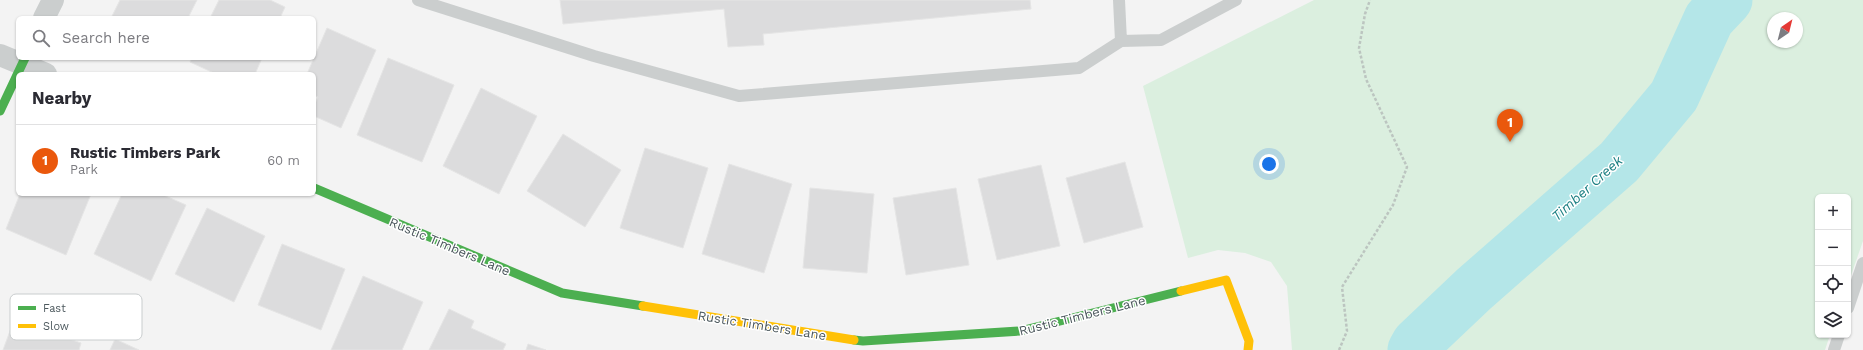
<!DOCTYPE html>
<meta charset="utf-8">
<style>
body{margin:0;font-family:"Work Sans",sans-serif;background:#f7f7f7;color:#2b2b33}
.controls{position:absolute;right:12px;bottom:12px;display:grid;overflow:hidden;border-radius:6px;box-shadow:0 1px 3px #0004}
.controls button{width:36px;height:36px;display:grid;place-items:center;padding:0;border:0;border-bottom:1px solid #e1e1e2;background:#fff;color:#2b2b33;font:20px sans-serif}
.compass{position:absolute;left:1767px;top:12px;width:36px;height:36px;border-radius:50%;background:#fff;box-shadow:0 1px 3px #0004;rotate:35deg}
.you{position:absolute;left:1269px;top:164px;width:14px;height:14px;margin:-10px;border:3px solid #fff;border-radius:50%;background:#1a73e8;box-shadow:0 0 0 6px #1a73e833}
.badge{display:grid;place-items:center;width:26px;height:26px;border-radius:50%;background:#ea580c;color:#fff;font-size:13px;font-weight:700}
.pin{position:absolute;translate:-50% -33px;filter:drop-shadow(0 1px 2px #0008)}
.pin::after{content:'';position:absolute;top:21px;width:14px;height:12px;background:inherit;clip-path:polygon(0 0,100% 0,50% 100%)}
.list{margin:0;padding:0;list-style:none}
h2{display:flex;justify-content:space-between;align-items:center;height:52px;margin:0;padding:0 16px;font-size:17px}
h2 small{font-size:13px;font-weight:400;color:#7c7c81}
.list li{display:grid;grid-template-columns:26px 1fr auto;gap:12px;align-items:center;box-sizing:border-box;height:72px;padding:0 16px;border-top:1px solid #e1e1e2}
.list b{display:block;font-size:15px;white-space:nowrap}
.list p{margin:0;font-size:13px;white-space:nowrap;color:#7c7c81}
.list em{font-size:13px;font-style:normal;color:#7c7c81}
.icon{flex:none;width:22px;height:22px;fill:none;stroke:currentColor;stroke-width:2;stroke-linecap:round;stroke-linejoin:round}
.map{position:relative;flex:none;width:1863px;height:350px;overflow:hidden}
.search{position:absolute;background:#fff;box-shadow:0 1px 3px #0004;left:16px;top:16px;width:300px;height:44px;display:flex;align-items:center;gap:10px;box-sizing:border-box;padding:0 14px;border-radius:6px;color:#7c7c81;font-size:15px}
.panel{position:absolute;background:#fff;box-shadow:0 1px 3px #0004;left:16px;top:72px;width:300px;height:124px;border-radius:6px}
.map>svg:first-child{display:block}
.green{fill:#dbefdf;fill-rule:evenodd}
.lines{fill:none;stroke-linecap:round;stroke-linejoin:round}
.river{stroke:#b4e6e8;stroke-width:51}
.building{fill:#dcdcdd;stroke:#e5e5e5}
.path{stroke:#bcc5c0;stroke-width:2.5;stroke-dasharray:3 2;stroke-linecap:butt}
.lane{stroke:#cbcece;stroke-width:12}
.street{stroke:#cbcece;stroke-width:22}
.fast{stroke:#4caf50;stroke-width:9}
.slow{stroke:#ffc107;stroke-width:9}
.labels{text-anchor:middle;stroke-width:3;stroke-linejoin:round;paint-order:stroke}
.street-label{font-size:13px;fill:#4c585d;stroke:#fff}
.water-label{font-size:14px;font-style:italic;fill:#1b7f82;stroke:#fff}
.key{fill:#fff;stroke:#c9cdce;stroke-width:1}
.key-label{font-size:11px;fill:#4c585d}
</style>
<div class="map">
<svg width="1863" height="350" viewBox="0 0 1863 350">
<rect width="100%" height="100%" fill="#f3f3f3"/>
<path class="green" d="M1314 0H1863V241L1848 284V197H1818V335H1830L1825 350H1292L1287 286 1271 262 1245 253 1218 250 1188 258 1143 86ZM1773 18H1797V42H1773Z"/>
<g class="lines">
<path class="river" d="M1413 350 1417 343 1474 289 1619 162 1674 96 1709 19 1727 0"/>
</g>
<path class="building" d="M120 0H197L188 18H111Z
M219 0H270L285 7 280 18H210Z
M560 0H1030L1031 9 763 34 764 45 728 47 724 9 563 24Z
M327 28 376 50 341 128 314 116V106L318 97 314 95V74H307Z
M192 58H262L255 74H216L190 62Z
M388 58 454 85 422 162 357 135Z
M481 88 537 116 499 194 443 166Z
M563 134 621 170 585 227 527 191Z
M645 148 708 168 683 248 620 228Z
M1125 162 1143 227 1084 243 1066 178Z
M729 164 792 184 764 273 702 254Z
M1041 165 1060 246 997 260 978 179Z
M810 188 874 194 867 273 803 268Z
M956 188 969 265 906 275 893 198Z
M20 194H91L66 255 6 229Z
M122 194H161L186 205 151 281 94 254Z
M207 208 265 236 234 302 175 274Z
M282 244 345 269 321 330 258 305Z
M363 276 423 302 402 350H331Z
M449 309 474 321 471 328 506 344 503 350H429Z
M14 320 81 343 79 350H3Z
M115 339 139 350H110Z
M528 344 546 350H526Z"/>
<g class="lines">
<path class="path" d="M1339 350 1347 331 1342 287 1393 205 1407 167 1366 79 1359 48 1365 14 1370 0"/>
<path class="lane" d="M418 0 594 56 739 96 1079 68 1121 41 1119 0
M1121 41 1161 40 1236 0
M1848 308 1863 263
M1834 350 1839 335"/>
<path class="street" d="M44 18 53 0
M0 55 46 74"/>
<path class="fast" d="M0 111 25 58
M314 188 562 293 643 306
M854 340 863 341 1020 331 1181 291"/>
<path class="slow" d="M1181 291 1226 280 1249 341 1248 350
M643 306 854 340"/>
</g>
<g class="labels">
<g class="street-label">
<text transform="translate(450 246) rotate(23)" y="5">Rustic Timbers Lane</text>
<text transform="translate(1082 315) rotate(-14)" y="5">Rustic Timbers Lane</text>
<text transform="translate(762 325) rotate(9)" y="5">Rustic Timbers Lane</text>
</g>
<g class="water-label">
<text transform="translate(1587 188) rotate(-42)" y="5">Timber Creek</text>
</g>
</g>
<rect x="10" y="294" width="132" height="46" rx="6" class="key"/>
<rect x="18" y="306" width="18" height="4" fill="#4caf50"/>
<rect x="18" y="324" width="18" height="4" fill="#ffc107"/>
<g class="key-label">
<text x="43" y="312">Fast</text>
<text x="43" y="330">Slow</text>
</g>
</svg>
<div class="controls">
<button>+</button>
<button>−</button>
<button><svg class="icon" aria-label="locate" viewBox="0 0 24 24"><circle cx="12" cy="12" r="6"/><path d="M12 2v4M12 18v4M2 12h4M18 12h4"/></svg></button>
<button><svg class="icon" aria-label="layers" viewBox="0 0 24 24"><path d="M12 4l9 5-9 5-9-5zM3 14l9 5 9-5"/></svg></button>
</div>
<svg class="compass" viewBox="-18 -18 36 36"><path d="M0-13l5 13h-10z" fill="#e53935"/><path d="M0 13l5-13h-10z" fill="#7c7c81"/></svg>
<div class="you"></div>
<div class="pin badge" style="left:1510px;top:142px">1</div>
<div class="search"><svg class="icon" aria-label="search" viewBox="0 0 24 24"><circle cx="10" cy="10" r="6"/><path d="M15 15l6 6"/></svg>Search here</div>
<section class="panel">
<h2>Nearby<small></small></h2>
<ul class="list">
<li><span class="badge">1</span><div><b>Rustic Timbers Park</b><p>Park</p></div><em>60 m</em></li>
</ul>
</section>
</div>
